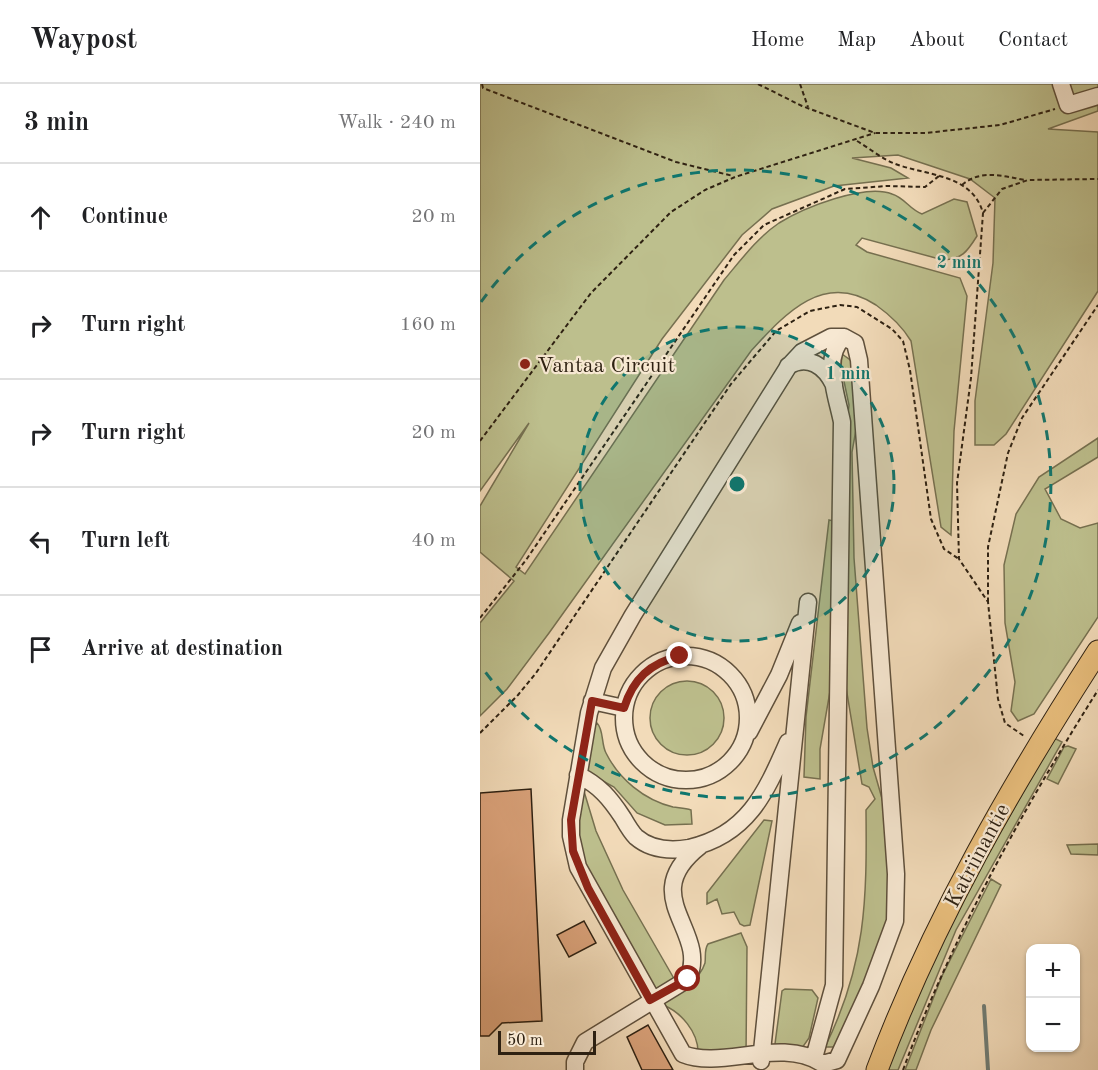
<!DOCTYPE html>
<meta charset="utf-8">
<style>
body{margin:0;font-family:"Old Standard TT",serif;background:#f6f6f6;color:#202124}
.controls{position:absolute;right:18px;bottom:18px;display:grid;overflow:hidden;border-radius:12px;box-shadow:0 2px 4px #0004}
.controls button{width:54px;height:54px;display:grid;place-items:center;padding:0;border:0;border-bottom:2px solid #e0e0e0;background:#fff;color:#202124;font:30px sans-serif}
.scale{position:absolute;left:18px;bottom:15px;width:98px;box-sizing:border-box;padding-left:6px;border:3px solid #2e2112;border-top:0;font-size:16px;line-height:21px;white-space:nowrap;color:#2e2112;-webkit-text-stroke:4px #f7e8d2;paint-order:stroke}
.stop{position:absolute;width:18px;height:18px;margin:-14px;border:4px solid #8f2418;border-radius:50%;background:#fff}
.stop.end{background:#8f2418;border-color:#fff;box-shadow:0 2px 6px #0008}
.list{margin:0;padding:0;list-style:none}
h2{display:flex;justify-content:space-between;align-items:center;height:78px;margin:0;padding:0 24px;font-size:26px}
h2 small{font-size:20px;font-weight:400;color:#757577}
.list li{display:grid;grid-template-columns:39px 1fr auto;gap:18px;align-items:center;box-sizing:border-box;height:108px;padding:0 24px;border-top:2px solid #e0e0e0}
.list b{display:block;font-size:22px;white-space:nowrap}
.list em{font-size:20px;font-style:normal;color:#757577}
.icon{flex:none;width:33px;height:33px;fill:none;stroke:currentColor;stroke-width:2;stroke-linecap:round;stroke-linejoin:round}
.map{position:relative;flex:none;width:618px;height:986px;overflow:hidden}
header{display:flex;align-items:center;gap:36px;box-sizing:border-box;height:84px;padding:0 30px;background:#fff;border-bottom:2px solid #e0e0e0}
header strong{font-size:28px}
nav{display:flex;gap:33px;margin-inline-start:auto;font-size:21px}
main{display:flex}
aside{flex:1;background:#fff}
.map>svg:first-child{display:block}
.green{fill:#bdbf8d;stroke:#767050;stroke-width:1.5}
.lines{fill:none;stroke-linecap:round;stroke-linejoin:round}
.stream{stroke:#707c74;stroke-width:4}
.building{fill:#daa27a;stroke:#2e2112;stroke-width:1.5}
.minor-casing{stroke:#5f503c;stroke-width:19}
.major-casing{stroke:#2e2112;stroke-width:23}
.path{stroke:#2e2112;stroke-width:2;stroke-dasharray:4.5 3;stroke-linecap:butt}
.minor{stroke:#f7e8d2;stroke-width:16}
.major{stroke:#e9be7c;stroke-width:21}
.route{stroke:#8f2418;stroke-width:8}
.ring{fill:none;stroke:#0f766e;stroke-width:3;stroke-dasharray:10 8}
.poi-dot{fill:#8f2418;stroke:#f7e8d2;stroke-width:2}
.labels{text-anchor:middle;stroke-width:4.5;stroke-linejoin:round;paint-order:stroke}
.poi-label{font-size:22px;fill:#2e2112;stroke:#f7e8d2;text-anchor:start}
.street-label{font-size:22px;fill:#2e2112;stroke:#f7e8d2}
.centre{fill:#0f766e;stroke:#f7e8d2;stroke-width:3}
.ring-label{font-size:18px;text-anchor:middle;font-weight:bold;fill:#0f766e;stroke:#f7e8d2;stroke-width:4.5;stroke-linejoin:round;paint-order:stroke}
</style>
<header>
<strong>Waypost</strong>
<nav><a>Home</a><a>Map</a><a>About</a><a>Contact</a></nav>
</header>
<main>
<aside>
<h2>3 min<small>Walk · 240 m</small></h2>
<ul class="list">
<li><svg class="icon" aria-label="ahead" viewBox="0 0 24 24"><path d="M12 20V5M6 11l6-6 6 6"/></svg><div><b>Continue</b></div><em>20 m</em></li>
<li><svg class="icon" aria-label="right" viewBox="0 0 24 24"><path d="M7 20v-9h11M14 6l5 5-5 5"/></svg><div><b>Turn right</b></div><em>160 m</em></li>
<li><svg class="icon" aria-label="right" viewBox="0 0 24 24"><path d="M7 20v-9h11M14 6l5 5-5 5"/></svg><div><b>Turn right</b></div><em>20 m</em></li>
<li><svg class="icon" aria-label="left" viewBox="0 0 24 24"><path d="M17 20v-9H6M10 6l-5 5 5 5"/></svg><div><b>Turn left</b></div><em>40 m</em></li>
<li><svg class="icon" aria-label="arrive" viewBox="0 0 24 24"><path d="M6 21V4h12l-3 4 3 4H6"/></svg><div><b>Arrive at destination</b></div></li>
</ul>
</aside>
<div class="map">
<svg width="618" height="986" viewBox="0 0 618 986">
<rect width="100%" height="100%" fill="#f2dbb9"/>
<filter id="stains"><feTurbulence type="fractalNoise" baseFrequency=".00333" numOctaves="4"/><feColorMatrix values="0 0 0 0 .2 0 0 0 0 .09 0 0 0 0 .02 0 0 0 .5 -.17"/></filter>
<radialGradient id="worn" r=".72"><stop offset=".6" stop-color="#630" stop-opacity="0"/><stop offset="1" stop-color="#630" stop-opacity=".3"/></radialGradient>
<path class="green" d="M0 0H618V27L568 45 618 48V207L526 350 514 361H495V317L513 179 515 114 490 95 418 71 372 74 411 84 428 94 354 102 292 125 262 151 182 255 36 483 45 490 244 196C260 177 278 153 299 139 323 124 385 99 412 110 425 114 429 125 442 130L474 115 487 118 497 152C487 168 482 175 463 176L382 154 376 161 387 168 480 194 487 212 474 347 471 451 461 443 431 257C422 242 410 231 396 221 343 186 304 231 271 267L69 549 27 605 0 632V539L34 497 0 468V422L49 339 0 407Z
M362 270 373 278 377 340 372 368 374 474 387 644 393 683 405 725 412 809 409 839 359 963H345C386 880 387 816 386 726L395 715 389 703 382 700 364 591 365 358 369 321 361 283Z
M618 354V373L565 405 581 435 600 444 618 439V533L554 630 538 637 531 627 535 598 525 539 524 481 536 430 559 393Z
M349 436 354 437 353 590 340 665V695L324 693 326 633Z
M170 634a37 37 0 1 1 74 0a37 37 0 1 1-74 0Z
M117 639C124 646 121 660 126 669 139 695 164 716 193 723 199 724 205 724 211 726L212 740 185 741 157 729 134 703 105 687 112 645Z
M574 654 582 658 476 846 418 986H402L455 863Z
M588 662 596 665 578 700 567 695 584 663Z
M103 704 116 747 143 806 196 898 178 905 173 904C152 867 107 803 99 764 95 744 100 723 103 704Z
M284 736 292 737 270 841 264 842 260 840 254 828 242 830 237 815 227 820V809Z
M618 760V771L591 770 587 761Z
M511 795 521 801 451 946 436 986H425L462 892Z
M261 849 267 863 266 971 218 968C218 948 201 928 183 921L182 917C198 908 219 898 225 879 226 872 224 866 228 860Z
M305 905 332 906 338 914 329 954 322 964 296 963 295 960 302 907Z"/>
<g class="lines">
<path class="stream" d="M504 922 508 986"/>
</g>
<path class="building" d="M51 705 62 937 22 939 9 952H0V709Z
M104 837 116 859 89 873 77 851Z
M168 941 193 986H162L147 953Z"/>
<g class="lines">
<defs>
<path id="minor" d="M581 0 588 21 618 12
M351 253H364L375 259 379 276 416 790 415 837 391 902 357 976 343 980C301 952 242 986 203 970L98 783 91 752V736L109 629 123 584 153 531 308 283 322 268Z
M308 282C328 270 345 282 354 301
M144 634a62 62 0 1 1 124 0a62 62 0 1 1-124 0Z
M112 617 144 624
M269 648 299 591 320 539
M98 691C119 701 130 714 143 734 147 741 151 748 156 753 171 766 191 767 209 764 268 751 286 708 308 658
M334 974 354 901 362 338C357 312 341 273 364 253
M281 977 328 518
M95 986V978L105 958 208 895C230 846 155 813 220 762"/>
<path id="major" d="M397 986C453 837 532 700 618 567"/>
</defs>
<use href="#minor" class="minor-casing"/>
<use href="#major" class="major-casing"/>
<path class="path" d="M2 0 3 4 196 78 253 92
M278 0 322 22 395 49H445L520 41 575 25
M320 0 328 23
M377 57C389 64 401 74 413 79 445 92 492 89 503 129L491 294 477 399 479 475 508 518 518 615 525 639 544 652
M482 101C500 85 523 92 545 96
M503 129 522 105 548 96 618 95
M0 357 111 209 191 128 225 106 255 93 395 49
M508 518V463L528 369 542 334 618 221
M0 534 46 476 254 171 284 141 365 105 407 102 445 103 459 92
M0 649 38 611 56 589 251 300 296 247 330 227 360 221 377 223 412 245 423 257 430 286 451 435 464 465 479 475
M423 986C473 851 542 727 618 606"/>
<use href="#minor" class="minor"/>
<use href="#major" class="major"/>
</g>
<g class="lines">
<path class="route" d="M200 572C170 579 153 595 144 624L112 617 91 736 93 767 108 804 170 916 208 895"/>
</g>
<circle cx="257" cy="400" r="157" fill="#0f766e" fill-opacity=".12"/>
<g class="ring">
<circle cx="257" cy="400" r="157"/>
<path d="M1 218A314 314 0 1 1 1 582"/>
</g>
<circle class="poi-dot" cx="45" cy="280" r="6"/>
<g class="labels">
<g class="poi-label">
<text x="57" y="288">Vantaa Circuit</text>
</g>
<g class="street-label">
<text transform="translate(496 771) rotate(-62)" y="8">Katriinantie</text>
</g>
</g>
<circle cx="257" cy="400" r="9" class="centre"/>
<g class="ring-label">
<text x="479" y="184">2 min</text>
<text x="368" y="295">1 min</text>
</g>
<rect width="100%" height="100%" filter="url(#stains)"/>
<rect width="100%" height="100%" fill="url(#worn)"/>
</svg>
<div class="controls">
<button>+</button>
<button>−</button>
</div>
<div class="scale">50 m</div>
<div class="stop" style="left:208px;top:895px"></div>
<div class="stop end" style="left:200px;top:572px"></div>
</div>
</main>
